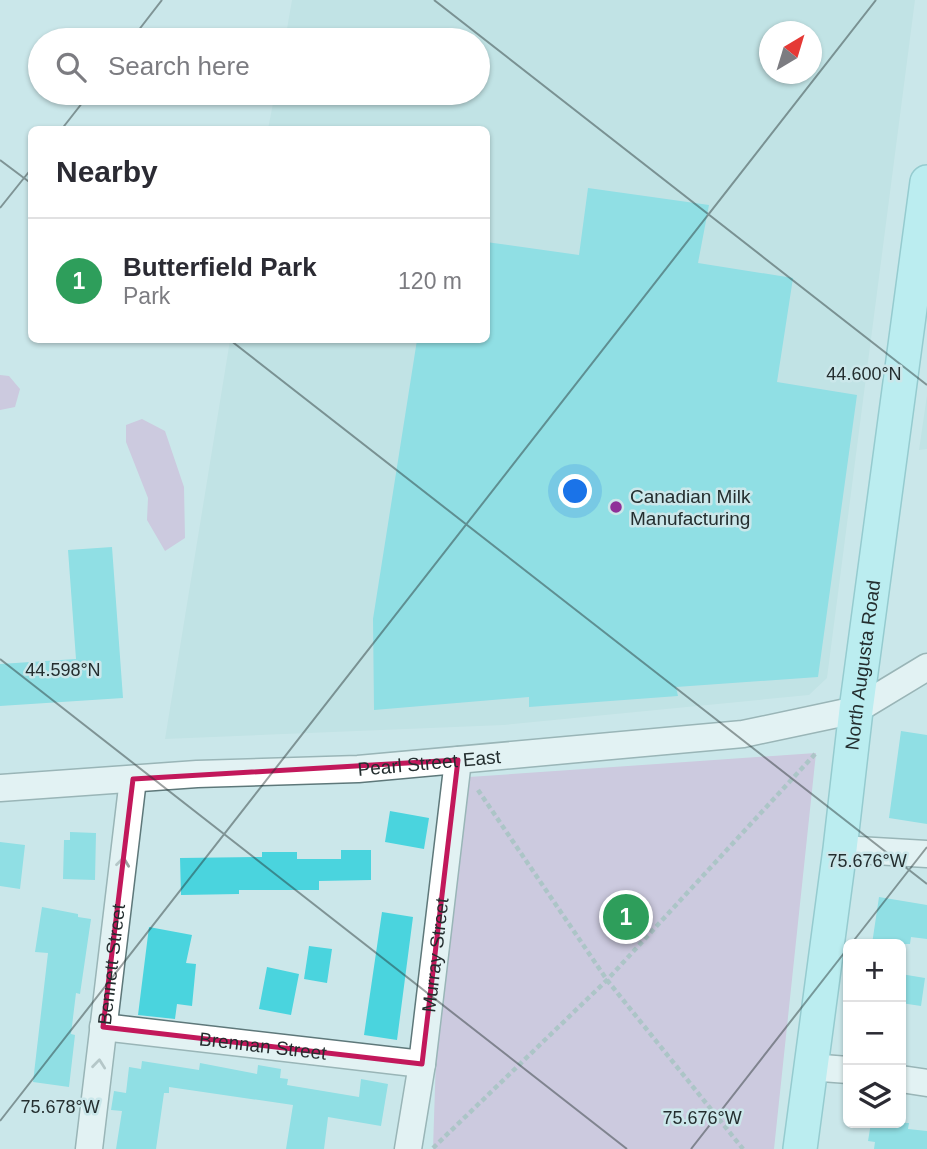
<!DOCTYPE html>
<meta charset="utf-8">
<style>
body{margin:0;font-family:Arial,sans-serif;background:#f2f2f3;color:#2b2b33}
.controls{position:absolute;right:21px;bottom:21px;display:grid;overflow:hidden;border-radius:10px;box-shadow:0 2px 5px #0004}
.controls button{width:63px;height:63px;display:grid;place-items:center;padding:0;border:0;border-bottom:2px solid #e1e1e2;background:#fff;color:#2b2b33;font:35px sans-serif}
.compass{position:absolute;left:759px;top:21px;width:63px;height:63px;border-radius:50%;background:#fff;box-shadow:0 2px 5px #0004;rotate:38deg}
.you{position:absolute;left:576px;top:492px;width:24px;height:24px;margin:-18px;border:5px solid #fff;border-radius:50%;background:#1a73e8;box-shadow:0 0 0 10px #1a73e833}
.badge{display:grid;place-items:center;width:46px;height:46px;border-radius:50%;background:#2563eb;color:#fff;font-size:23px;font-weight:700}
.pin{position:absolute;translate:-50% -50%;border:4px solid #fff;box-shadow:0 2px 7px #0006}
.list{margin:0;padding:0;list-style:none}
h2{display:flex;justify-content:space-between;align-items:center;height:91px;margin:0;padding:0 28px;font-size:30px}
h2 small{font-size:23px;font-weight:400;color:#7c7c81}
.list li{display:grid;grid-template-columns:46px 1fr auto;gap:21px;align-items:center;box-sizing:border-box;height:126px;padding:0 28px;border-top:2px solid #e1e1e2}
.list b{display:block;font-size:26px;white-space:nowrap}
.list p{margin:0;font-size:23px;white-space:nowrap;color:#7c7c81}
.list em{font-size:23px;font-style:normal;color:#7c7c81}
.icon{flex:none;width:38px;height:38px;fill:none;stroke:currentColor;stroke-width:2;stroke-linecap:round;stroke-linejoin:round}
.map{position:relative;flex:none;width:927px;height:1149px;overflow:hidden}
.search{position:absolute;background:#fff;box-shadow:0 2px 5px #0004;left:28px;top:28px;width:462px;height:77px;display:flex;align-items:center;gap:18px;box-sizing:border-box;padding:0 24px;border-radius:38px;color:#7c7c81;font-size:26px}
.panel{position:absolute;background:#fff;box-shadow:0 2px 5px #0004;left:28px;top:126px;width:462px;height:217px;border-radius:10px}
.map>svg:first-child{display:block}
.built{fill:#b7dde0;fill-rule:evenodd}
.green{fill:#cea6d2}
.building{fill:#4ad4de}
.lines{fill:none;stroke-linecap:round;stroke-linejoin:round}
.minor-casing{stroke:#5e787a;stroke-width:29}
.major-casing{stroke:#55a9b0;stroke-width:36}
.path{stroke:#879b9d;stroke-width:4.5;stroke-dasharray:5 3.5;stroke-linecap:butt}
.minor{stroke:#fff;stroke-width:26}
.major{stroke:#a9f3f9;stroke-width:33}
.oneway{stroke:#9ca1a1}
.marked{fill:none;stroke:#c2185b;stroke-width:5;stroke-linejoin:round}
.ticks{fill:none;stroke:#242e2f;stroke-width:2;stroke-opacity:0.45}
.poi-dot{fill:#8f3099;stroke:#cbe7ea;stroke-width:2.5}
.labels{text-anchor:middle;stroke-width:5;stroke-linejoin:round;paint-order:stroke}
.poi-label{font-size:19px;fill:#242e2f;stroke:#cbe7ea;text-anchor:start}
.street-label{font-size:19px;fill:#242e2f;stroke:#cbe7ea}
.ticks-label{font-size:18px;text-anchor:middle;fill:#242e2f;stroke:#cbe7ea;stroke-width:5;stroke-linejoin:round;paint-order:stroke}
</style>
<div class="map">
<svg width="927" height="1149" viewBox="0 0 927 1149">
<rect width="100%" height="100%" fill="#cbe7ea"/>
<path class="built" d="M292 0H915L827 678 809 695 504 725 165 739 230 340H486V130L268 129 275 93H478V40H285ZM769 32H811V74H769Z
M927 395V449L919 450Z"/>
<path class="green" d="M0 375 9 376 20 389 15 407 0 410Z
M142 419 165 431 184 487 185 538 165 551 147 520 148 498 126 442V425Z
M816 753 774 1149H433L436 1057 469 777Z"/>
<path class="building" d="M588 188 709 205 698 263 793 278 777 382 857 395 818 677 676 687 678 696 529 707V697L374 710 373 619 417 340H486V242L579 255Z
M112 547 123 698 0 706V664L76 659 68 550Z
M901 731 927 735V824L889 818Z
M390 811 429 818 424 849 385 842Z
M70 832 96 833 95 880 63 879 64 840H70Z
M0 842 25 845 20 889 0 886Z
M341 850H371V880L319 881V890H239V894L181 895 180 858 262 857V852H297V859H341Z
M879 897 927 905V939L911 937 910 944H872Z
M42 907 78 914V917L91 919 80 994 76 993 71 1034 75 1035 69 1087 33 1082 48 953 35 952Z
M382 912 413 917 397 1040 364 1035Z
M149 927 192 935 186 963 196 964 192 1006 177 1004 175 1019 138 1015Z
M309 946 332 949 327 983 304 979Z
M267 967 299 974 291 1015 259 1009Z
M901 974 925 978 921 1006 901 1003Z
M142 1061 199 1070 200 1063 257 1074 258 1065 281 1069 280 1078 288 1079 287 1085 359 1097 361 1079 388 1084 381 1126 328 1117 324 1149H286L293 1105 169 1087V1093H164L156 1149H116L122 1111 111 1110 114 1091 126 1093 129 1067 141 1069Z
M871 1123H909L908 1129 927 1131V1149H874L875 1142 868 1141Z"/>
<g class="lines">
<defs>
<g id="minor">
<path id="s1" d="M0 788 197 774 358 769 743 734 856 710 927 667"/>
<path d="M840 849 927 854"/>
<path id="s2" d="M103 1027 422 1064"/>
<path d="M809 1067 848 1070"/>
<path d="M901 1079 927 1083"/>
<path id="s3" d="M89 1149 133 779"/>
<path id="s4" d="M408 1149 422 1064 458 760"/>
</g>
<g id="major">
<path id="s5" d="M800 1149 840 849 856 710 927 182"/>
</g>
</defs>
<use href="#minor" class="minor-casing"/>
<use href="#major" class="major-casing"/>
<path class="path" d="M478 790 607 980 743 1149
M433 1148 607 980 817 752"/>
<use href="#minor" class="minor"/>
<use href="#major" class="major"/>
</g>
<defs><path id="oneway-chevron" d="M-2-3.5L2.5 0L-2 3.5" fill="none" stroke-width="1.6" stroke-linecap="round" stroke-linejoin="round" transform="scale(1.75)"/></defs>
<g class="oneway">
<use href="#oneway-chevron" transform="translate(123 862) rotate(-83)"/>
<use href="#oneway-chevron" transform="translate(99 1064) rotate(-84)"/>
</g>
<path d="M0 0H927V1149H0ZM458 760 422 1064 103 1027 133 779Z" fill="#cbe7ea" fill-opacity=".55" fill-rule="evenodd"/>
<path class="marked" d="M458 760 422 1064 103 1027 133 779Z"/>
<path class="ticks" d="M434 0 927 385M131 40 162 0M61 130 90 93M0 160 32 184M0 208 32 168M230 340 927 884M0 659 627 1149M851 944 927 847M0 1121 876 0M691 1149 848 948"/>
<circle class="poi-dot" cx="616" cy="507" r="7"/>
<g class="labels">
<g class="poi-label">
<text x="630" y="503">Canadian Milk<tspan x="630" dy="22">Manufacturing</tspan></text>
</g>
<g class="street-label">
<text dy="7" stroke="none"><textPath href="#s5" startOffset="488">North Augusta Road</textPath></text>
<text dy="7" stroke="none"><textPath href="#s1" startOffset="430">Pearl Street East</textPath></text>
<text dy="7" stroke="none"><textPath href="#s4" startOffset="196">Murray Street</textPath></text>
<text dy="7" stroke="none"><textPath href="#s3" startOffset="186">Bennett Street</textPath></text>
<text dy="7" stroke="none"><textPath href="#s2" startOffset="161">Brennan Street</textPath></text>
</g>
</g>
<g class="ticks-label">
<text x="864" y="380">44.600°N</text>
<text x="63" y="676">44.598°N</text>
<text x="867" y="867">75.676°W</text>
<text x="60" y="1113">75.678°W</text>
<text x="702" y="1124">75.676°W</text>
</g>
</svg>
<div class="controls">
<button>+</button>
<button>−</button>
<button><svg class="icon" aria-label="layers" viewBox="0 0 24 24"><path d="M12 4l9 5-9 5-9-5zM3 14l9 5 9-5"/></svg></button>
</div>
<svg class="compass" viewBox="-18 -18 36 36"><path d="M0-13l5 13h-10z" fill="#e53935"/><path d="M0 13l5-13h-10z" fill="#7c7c81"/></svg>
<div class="you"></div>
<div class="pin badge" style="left:626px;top:917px;background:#2e9e5b">1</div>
<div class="search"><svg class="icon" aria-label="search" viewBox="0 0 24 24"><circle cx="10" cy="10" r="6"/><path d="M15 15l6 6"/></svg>Search here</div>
<section class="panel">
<h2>Nearby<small></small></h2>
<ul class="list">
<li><span class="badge" style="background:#2e9e5b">1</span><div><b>Butterfield Park</b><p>Park</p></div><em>120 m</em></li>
</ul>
</section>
</div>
